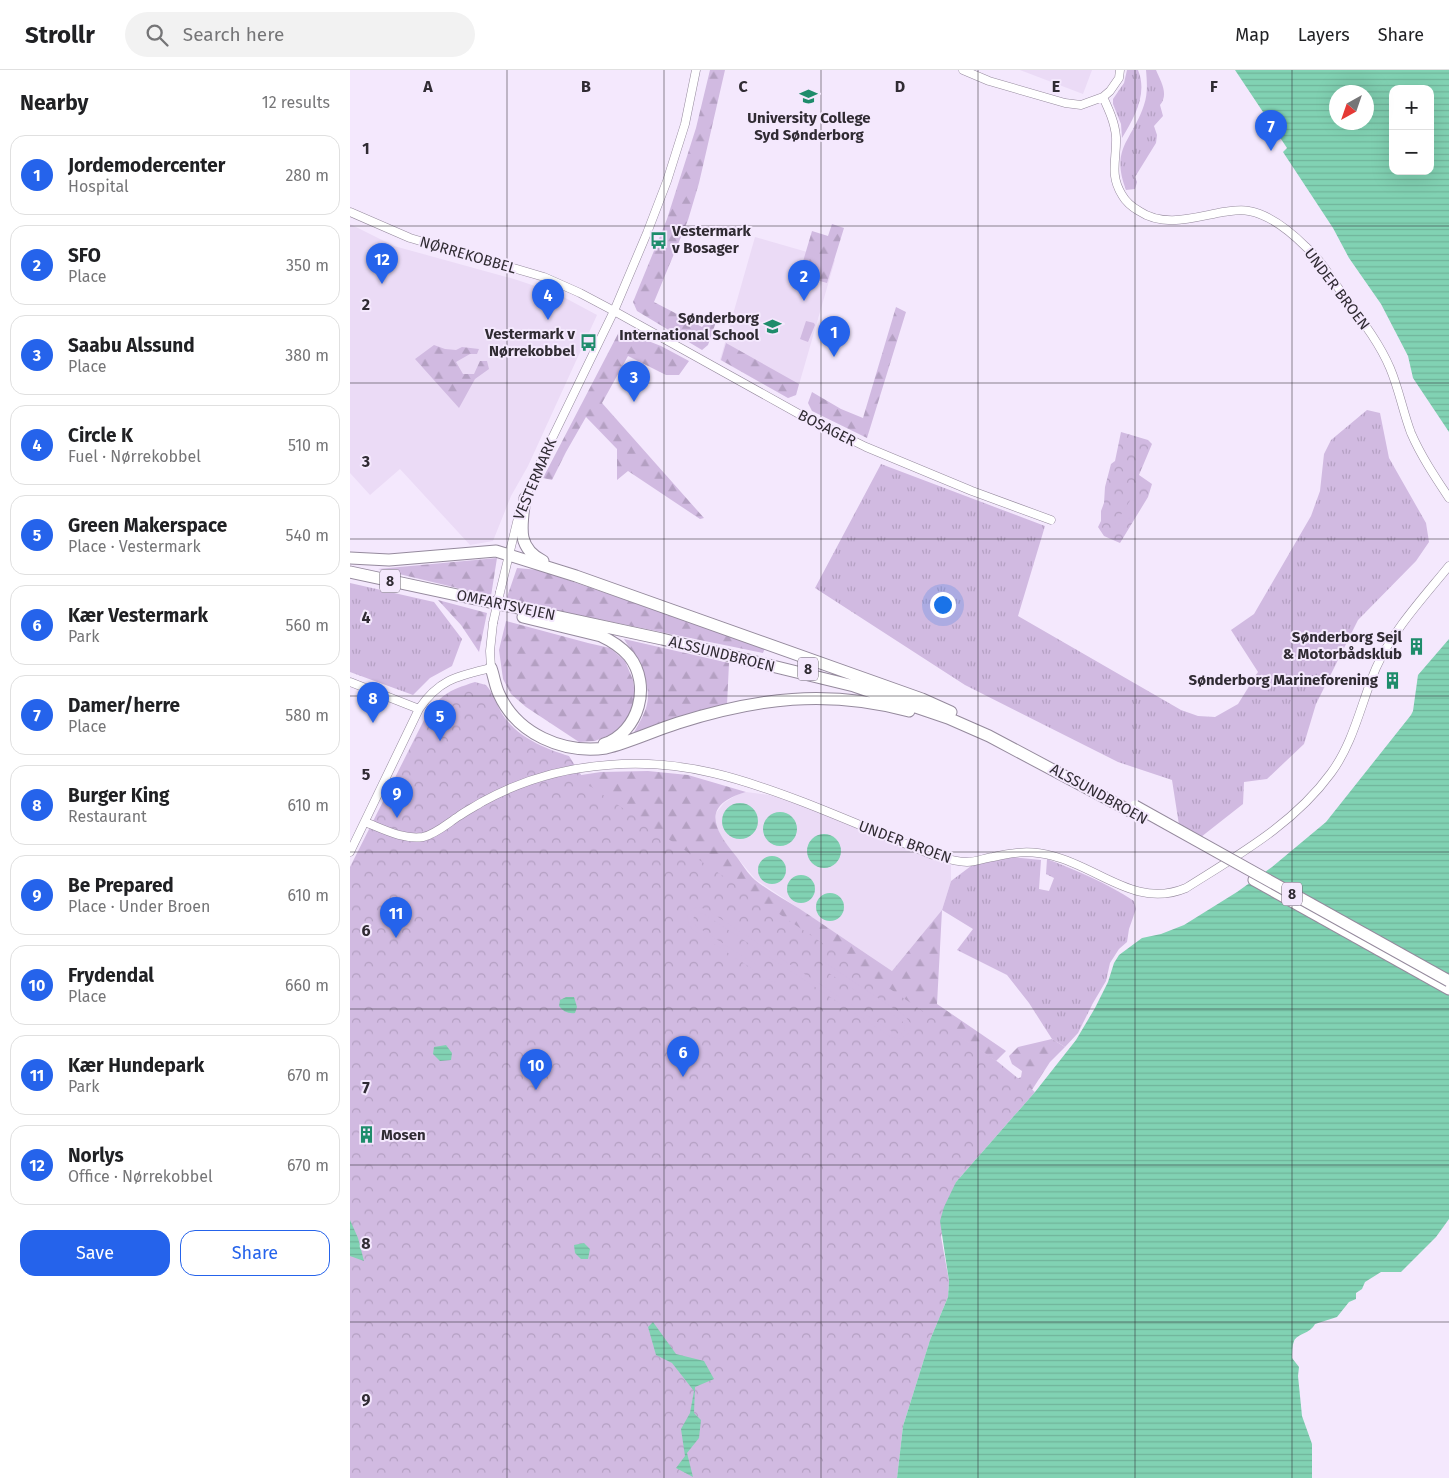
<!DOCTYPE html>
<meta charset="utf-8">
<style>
body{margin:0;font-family:"Fira Sans",sans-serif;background:#f2f2f2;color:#202124}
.controls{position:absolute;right:15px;top:15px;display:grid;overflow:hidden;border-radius:10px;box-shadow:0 5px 20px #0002}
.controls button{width:45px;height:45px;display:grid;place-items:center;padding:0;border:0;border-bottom:1px solid #e0e0e0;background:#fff;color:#202124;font:25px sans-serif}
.compass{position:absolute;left:979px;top:15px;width:45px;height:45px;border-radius:50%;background:#fff;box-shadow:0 5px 20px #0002;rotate:220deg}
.you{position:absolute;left:592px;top:534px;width:18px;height:18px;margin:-12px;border:4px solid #fff;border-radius:50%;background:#1a73e8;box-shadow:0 0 0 8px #1a73e833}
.badge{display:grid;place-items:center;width:32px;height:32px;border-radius:50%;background:#2563eb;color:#fff;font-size:16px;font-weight:700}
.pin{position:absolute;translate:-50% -41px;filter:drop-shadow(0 1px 2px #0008)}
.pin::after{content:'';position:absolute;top:26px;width:18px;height:15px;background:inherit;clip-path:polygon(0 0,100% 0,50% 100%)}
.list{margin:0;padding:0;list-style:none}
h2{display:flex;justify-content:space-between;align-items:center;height:65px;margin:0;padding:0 20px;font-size:21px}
h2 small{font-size:16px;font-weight:400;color:#757577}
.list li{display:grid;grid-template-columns:32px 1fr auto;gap:15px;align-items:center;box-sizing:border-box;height:80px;margin:0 10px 10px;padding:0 10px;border:1px solid #e0e0e0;border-radius:15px}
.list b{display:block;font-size:19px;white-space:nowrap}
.list p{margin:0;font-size:16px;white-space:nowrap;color:#757577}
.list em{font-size:16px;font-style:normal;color:#757577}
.actions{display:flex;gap:10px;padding:15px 20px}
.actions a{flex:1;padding:11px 0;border:1px solid #2563eb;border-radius:15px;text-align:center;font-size:18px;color:#2563eb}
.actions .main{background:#2563eb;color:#fff}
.icon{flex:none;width:28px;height:28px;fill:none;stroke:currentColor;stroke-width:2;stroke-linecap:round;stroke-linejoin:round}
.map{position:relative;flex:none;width:1099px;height:1408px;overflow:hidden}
header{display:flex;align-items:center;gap:30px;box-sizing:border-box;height:70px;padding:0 25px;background:#fff;border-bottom:1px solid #e0e0e0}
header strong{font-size:24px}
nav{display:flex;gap:28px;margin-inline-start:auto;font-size:18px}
.search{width:350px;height:45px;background:#f2f2f2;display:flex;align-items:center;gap:12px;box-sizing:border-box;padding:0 18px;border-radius:28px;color:#757577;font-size:19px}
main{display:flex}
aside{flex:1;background:#fff}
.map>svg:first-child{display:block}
.built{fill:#ebdbf6}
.grass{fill:url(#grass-tufts)}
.forest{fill:url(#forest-firs)}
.park{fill:url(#park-crowns)}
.garden{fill:#d1bae1}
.water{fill:url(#water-rules);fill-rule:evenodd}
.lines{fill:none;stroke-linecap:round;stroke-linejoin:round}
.minor-casing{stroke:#958a9d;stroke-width:9}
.highway-casing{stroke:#958a9d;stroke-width:13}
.minor{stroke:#fff;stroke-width:8}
.highway{stroke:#fff;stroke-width:11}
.minor-bridge-casing{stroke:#958a9d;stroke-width:9;stroke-linecap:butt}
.highway-bridge-casing{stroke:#958a9d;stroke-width:13;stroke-linecap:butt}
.minor-bridge{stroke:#fff;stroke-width:8}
.highway-bridge{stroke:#fff;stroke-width:11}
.grid{fill:none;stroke:#302b33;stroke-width:1;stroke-opacity:0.55}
.labels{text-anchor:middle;stroke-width:4;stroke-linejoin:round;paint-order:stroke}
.shield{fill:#f4e8fd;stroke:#6b6470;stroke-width:1}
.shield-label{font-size:14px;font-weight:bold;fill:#302b33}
.poi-label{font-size:15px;font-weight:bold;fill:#302b33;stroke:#f4e8fd;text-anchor:end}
.street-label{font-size:15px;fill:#302b33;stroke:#f4e8fd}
.grid-label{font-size:16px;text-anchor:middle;font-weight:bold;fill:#302b33;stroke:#f4e8fd;stroke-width:4;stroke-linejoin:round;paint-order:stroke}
</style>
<header>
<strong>Strollr</strong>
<div class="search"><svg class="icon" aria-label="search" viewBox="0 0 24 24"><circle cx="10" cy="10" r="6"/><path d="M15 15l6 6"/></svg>Search here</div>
<nav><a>Map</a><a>Layers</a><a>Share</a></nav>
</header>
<main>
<aside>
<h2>Nearby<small>12 results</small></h2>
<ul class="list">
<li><span class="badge">1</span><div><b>Jordemodercenter</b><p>Hospital</p></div><em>280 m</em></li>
<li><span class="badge">2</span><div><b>SFO</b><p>Place</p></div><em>350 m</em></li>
<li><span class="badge">3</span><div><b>Saabu Alssund</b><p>Place</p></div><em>380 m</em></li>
<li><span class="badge">4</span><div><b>Circle K</b><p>Fuel · Nørrekobbel</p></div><em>510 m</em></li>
<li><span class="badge">5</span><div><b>Green Makerspace</b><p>Place · Vestermark</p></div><em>540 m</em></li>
<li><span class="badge">6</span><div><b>Kær Vestermark</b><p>Park</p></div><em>560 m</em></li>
<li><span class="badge">7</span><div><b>Damer/herre</b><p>Place</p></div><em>580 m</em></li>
<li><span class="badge">8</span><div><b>Burger King</b><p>Restaurant</p></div><em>610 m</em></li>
<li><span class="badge">9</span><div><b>Be Prepared</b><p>Place · Under Broen</p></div><em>610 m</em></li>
<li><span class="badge">10</span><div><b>Frydendal</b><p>Place</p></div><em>660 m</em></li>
<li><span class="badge">11</span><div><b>Kær Hundepark</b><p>Park</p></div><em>670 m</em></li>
<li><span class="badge">12</span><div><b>Norlys</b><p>Office · Nørrekobbel</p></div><em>670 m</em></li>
</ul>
<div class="actions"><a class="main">Save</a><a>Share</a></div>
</aside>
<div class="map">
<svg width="1099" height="1408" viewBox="0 0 1099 1408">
<defs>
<pattern id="grass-tufts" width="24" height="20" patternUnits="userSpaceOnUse" patternTransform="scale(1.25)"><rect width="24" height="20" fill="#d1bae1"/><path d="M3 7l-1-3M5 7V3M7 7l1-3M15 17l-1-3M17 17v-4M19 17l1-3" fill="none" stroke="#b4a0c2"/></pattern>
<pattern id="forest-firs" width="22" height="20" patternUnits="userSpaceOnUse" patternTransform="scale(1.25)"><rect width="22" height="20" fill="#d1bae1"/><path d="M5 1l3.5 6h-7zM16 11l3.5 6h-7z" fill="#b4a0c2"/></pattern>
<pattern id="park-crowns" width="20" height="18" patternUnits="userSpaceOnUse" patternTransform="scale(1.25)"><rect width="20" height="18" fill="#d1bae1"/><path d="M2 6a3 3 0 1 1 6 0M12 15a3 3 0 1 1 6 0" fill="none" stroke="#b4a0c2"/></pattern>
<pattern id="water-rules" width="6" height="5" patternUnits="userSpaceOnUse" patternTransform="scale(1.25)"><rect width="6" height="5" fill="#81d2b3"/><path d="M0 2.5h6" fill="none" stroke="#70b49a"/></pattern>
</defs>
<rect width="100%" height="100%" fill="#f4e8fd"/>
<path class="built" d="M670 0H742L733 24Z
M0 154 44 176 164 209 206 223 247 245 178 396 161 426 143 471 120 475 50 399 20 425 0 403Z
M405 167 485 190 446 325 438 328 370 290Z
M396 722 419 725 452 734 601 795V811L592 840 542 901 405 809 376 774 370 764 365 753 366 743 374 733 386 725Z"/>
<path class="grass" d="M777 0H788C798 24 784 48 772 68L771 54 763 34V29L774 13Z
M796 0H806C811 12 819 24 810 35L813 46 804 56 807 65 806 73 785 107 787 112 785 119 776 120C760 78 782 71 794 35 798 24 797 11 796 0Z
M1017 340 1030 343 1039 388 1076 453 1079 472 1066 491 1008 550 966 634 954 674 917 709 894 712 893 734 851 767 829 755 822 710 768 692 615 615 465 518 531 394 695 456 668 546 831 640 848 646 865 647 888 634 908 602 881 560 904 544 961 446 970 421 974 384 981 370Z
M0 513 84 532 112 569 102 596 80 608 63 625 0 602Z
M660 787 691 790 689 819 699 821 704 808 696 804 697 789C726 800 757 813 784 831L786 839 779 859 777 872 769 879 760 893 756 911 743 933 728 963 715 977 702 969 679 933 657 905 607 880 623 859 592 840 601 811 625 793Z"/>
<path class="forest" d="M360 0H375L349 113 338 150 304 232 352 257 360 246 367 249 358 275 352 280 287 241 283 232 317 149 346 58Z
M482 154 494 158 477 213 449 205 462 161 478 166Z
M546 237 556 242 517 368 462 341 458 333 462 322 491 339 513 348Z
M270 260 311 276 339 291 329 305H316L278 286 252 333 354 448 350 449 278 401 267 410V379L236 347 216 382 202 410 193 408Z
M376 273 449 314 446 325 438 328 371 290Z
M84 275 95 279 106 280 112 277 129 279 127 284H120L106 292 113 304H124L130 291H137L139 299 125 309 109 338 65 289Z
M147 488 141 526 28 499Z
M167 498 189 500 415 578 413 583 156 530Z
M88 530 137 543 129 582 111 555Z
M156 551 238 573 260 578 275 591 283 610 285 625 281 645 266 662 245 671 229 672 176 637 161 624 153 609 149 580Z
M274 569 379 593 377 635 282 666C287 657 293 647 296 638 304 613 286 589 274 569Z
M298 701 338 705 396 722C351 735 363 758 386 786 392 794 398 804 405 810 419 821 435 830 450 839 481 860 511 880 542 901L592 840 587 934 656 981 646 991 218 707 251 702Z
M702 969 715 977 700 992 680 1023 659 1013 671 1007 672 1001 662 994 659 986 668 977Z"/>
<path class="park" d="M771 362 798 370 802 374 789 405 802 414 798 427 770 473 754 466 748 457 751 451V441L754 433 755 417 761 394 765 391Z
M125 612 136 615C143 623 146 633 151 642 166 667 194 678 219 686L237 714 648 992 685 1022 606 1112 591 1167 599 1211 598 1227 580 1270 553 1356 547 1408H0V797L75 648C91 624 97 621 125 612Z"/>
<path class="garden" d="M456 251 464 253 465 255 458 272 450 269Z
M781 429 788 433 773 459 765 454Z
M347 837 356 839 544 963 550 964 554 961 555 955 552 951 471 898 474 892 555 946 561 954 559 963 551 969 541 967 354 844 348 843 344 846 343 851 346 856 427 908 424 913 343 860C334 851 336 841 347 837Z"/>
<path class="water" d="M885 0H1099V362L1063 308 1058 286 1031 234 999 188 983 158 933 82 937 78ZM1043 19H1080V101H1043ZM986 22H1016V52H986Z
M1099 569V1149L1086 1167 1051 1202H1031L1015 1212 1012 1219 1006 1223V1229L999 1232 987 1247 965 1254C960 1264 948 1263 944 1271 942 1276 942 1283 942 1288L949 1297 948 1306 952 1346 962 1374V1408H547L553 1356 580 1270 598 1227 599 1211 590 1151 594 1137 606 1112 685 1022 726 970 745 938 758 912 764 893 769 885 792 868 811 864 834 855 887 822 922 797 976 752 1061 645 1063 641 1068 605Z
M372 751a18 18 0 1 1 36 0a18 18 0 1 1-36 0Z
M413 759a17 17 0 1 1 34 0a17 17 0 1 1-34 0Z
M457 781a17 17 0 1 1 34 0a17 17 0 1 1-34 0Z
M408 800a14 14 0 1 1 28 0a14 14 0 1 1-28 0Z
M437 819a14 14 0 1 1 28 0a14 14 0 1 1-28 0Z
M466 837a14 14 0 1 1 28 0a14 14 0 1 1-28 0Z
M216 927H224L227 937 225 943C218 944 213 941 209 936L210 930Z
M96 975 102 983 101 990 90 991 83 984 84 977Z
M0 1150 8 1168 14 1191 0 1186Z
M234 1173 240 1179 238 1189H231L225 1183 224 1175Z
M303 1252 326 1284 354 1291 364 1309 345 1317 344 1343 351 1350 349 1368 337 1383 343 1407 326 1398 335 1386 331 1359 340 1343 344 1321 322 1293 306 1285 298 1257Z"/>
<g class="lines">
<defs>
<path id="minor" d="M613 0 639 11 715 33 731 35 753 27 760 21 769 8 770 0
M753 27C759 40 765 53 766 67 767 89 759 104 772 125 776 132 782 137 789 141 814 158 845 147 873 142 882 141 890 139 899 141 921 145 941 162 956 177 971 190 982 209 993 225 1010 248 1029 272 1040 298 1049 319 1053 342 1061 363 1071 386 1085 407 1099 428
M0 142 60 168 194 207 230 223 264 241 449 344 516 377 622 421 701 450
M174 431 193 387 264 241 297 163 317 111 335 54 346 0
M150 522 169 444
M0 612 69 639
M15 752C33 759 53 770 73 767 86 764 98 753 109 746 116 741 124 737 132 732 170 711 214 698 258 695 293 692 329 695 363 703 394 710 424 721 453 732 497 749 540 768 583 785 594 788 606 792 617 792 626 792 635 788 643 787 665 782 681 780 703 786 750 798 786 839 836 818 888 785 944 754 981 703 1004 672 1011 633 1026 598 1043 560 1073 528 1099 496
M0 782 69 639C89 609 108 606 141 598L140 581 143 553"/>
<path id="highway" d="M175 428C172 454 165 477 193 491
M0 488 39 490 146 481 226 506 572 629 601 642
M0 502 312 569 504 616 598 648 639 666 782 742
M173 547 251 566C262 571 271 577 279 586 302 615 289 662 254 674
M141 598C144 606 145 616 149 624 167 664 213 684 256 678 280 672 303 661 328 653 407 628 477 619 559 641
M904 810 1099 919"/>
</defs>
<use href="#minor" class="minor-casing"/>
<use href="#highway" class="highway-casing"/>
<use href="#minor" class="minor"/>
<use href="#highway" class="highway"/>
<defs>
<path id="minor-bridge" d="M143 553 150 522"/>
<path id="highway-bridge" d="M785 736 1099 911"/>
</defs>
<use href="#minor-bridge" class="minor-bridge-casing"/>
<use href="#highway-bridge" class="highway-bridge-casing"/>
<use href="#minor-bridge" class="minor-bridge"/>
<use href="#highway-bridge" class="highway-bridge"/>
</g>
<path class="grid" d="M157 0V1408M314 0V1408M471 0V1408M628 0V1408M785 0V1408M942 0V1408M0 156H1099M0 313H1099M0 469H1099M0 626H1099M0 782H1099M0 939H1099M0 1095H1099M0 1252H1099"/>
<defs>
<symbol id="school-bare" viewBox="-9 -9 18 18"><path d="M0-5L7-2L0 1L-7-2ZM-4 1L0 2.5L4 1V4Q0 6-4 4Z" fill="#1e8c6b" stroke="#f4e8fd" stroke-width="2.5" paint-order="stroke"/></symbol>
<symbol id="bus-bare" viewBox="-9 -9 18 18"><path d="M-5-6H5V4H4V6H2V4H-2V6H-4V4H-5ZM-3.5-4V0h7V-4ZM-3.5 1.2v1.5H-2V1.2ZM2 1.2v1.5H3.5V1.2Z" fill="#1e8c6b" stroke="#f4e8fd" stroke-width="2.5" paint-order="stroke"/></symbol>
<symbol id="building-bare" viewBox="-9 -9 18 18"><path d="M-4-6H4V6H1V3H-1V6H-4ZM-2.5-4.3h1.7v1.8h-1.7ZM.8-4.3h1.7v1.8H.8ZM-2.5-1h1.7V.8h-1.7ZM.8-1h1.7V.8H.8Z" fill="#1e8c6b" stroke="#f4e8fd" stroke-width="2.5" paint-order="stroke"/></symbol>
</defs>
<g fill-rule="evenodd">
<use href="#school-bare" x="446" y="14" width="25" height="25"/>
<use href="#bus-bare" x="296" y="158" width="25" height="25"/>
<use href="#school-bare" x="410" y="244" width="25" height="25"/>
<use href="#bus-bare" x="226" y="260" width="25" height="25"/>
<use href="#building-bare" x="1054" y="564" width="25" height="25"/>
<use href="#building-bare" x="1030" y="598" width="25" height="25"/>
<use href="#building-bare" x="4" y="1052" width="25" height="25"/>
</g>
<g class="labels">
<g class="shield">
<rect x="30" y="499.5" width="20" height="23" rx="4"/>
<rect x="448" y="587.5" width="20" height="23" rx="4"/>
<rect x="932" y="812.5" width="20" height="23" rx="4"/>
</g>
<g class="shield-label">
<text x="40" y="516">8</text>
<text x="458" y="604">8</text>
<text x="942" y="829">8</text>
</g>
<g class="poi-label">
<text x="459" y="53" text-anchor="middle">University College<tspan x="459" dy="17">Syd Sønderborg</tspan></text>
<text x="322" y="166" text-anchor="start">Vestermark<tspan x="322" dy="17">v Bosager</tspan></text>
<text x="409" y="253">Sønderborg<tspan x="409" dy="17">International School</tspan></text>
<text x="225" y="269">Vestermark v<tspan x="225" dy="17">Nørrekobbel</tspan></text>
<text x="1052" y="572">Sønderborg Sejl<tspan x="1052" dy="17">&amp; Motorbådsklub</tspan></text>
<text x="1028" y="615">Sønderborg Marineforening</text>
<text x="31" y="1070" text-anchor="start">Mosen</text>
</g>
<g class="street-label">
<text transform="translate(118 185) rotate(16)" y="5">NØRREKOBBEL</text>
<text transform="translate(987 219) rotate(53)" y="5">UNDER BROEN</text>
<text transform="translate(477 358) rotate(27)" y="5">BOSAGER</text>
<text transform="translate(185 409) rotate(-67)" y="5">VESTERMARK</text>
<text transform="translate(156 535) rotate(12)" y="5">OMFARTSVEJEN</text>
<text transform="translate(372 584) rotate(14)" y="5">ALSSUNDBROEN</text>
<text transform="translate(749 724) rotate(29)" y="5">ALSSUNDBROEN</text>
<text transform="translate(555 772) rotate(20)" y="5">UNDER BROEN</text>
</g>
</g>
<g class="grid-label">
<text x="78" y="22">A</text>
<text x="236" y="22">B</text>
<text x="393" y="22">C</text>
<text x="550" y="22">D</text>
<text x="706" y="22">E</text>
<text x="864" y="22">F</text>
<text x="16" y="84">1</text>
<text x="16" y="240">2</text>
<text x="16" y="397">3</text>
<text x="16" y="553">4</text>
<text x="16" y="710">5</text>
<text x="16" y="866">6</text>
<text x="16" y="1023">7</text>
<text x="16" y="1179">8</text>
<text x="16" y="1335">9</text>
</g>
</svg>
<div class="controls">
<button>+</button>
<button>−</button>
</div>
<svg class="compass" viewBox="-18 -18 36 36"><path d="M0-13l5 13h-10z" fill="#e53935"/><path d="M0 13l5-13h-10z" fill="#757577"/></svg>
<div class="you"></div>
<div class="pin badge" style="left:484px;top:287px">1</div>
<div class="pin badge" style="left:454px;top:231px">2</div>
<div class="pin badge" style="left:284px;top:332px">3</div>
<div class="pin badge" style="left:198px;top:250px">4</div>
<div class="pin badge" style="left:90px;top:671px">5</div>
<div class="pin badge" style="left:333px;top:1007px">6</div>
<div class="pin badge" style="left:921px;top:81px">7</div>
<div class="pin badge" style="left:23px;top:653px">8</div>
<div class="pin badge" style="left:47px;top:748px">9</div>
<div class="pin badge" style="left:186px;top:1020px">10</div>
<div class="pin badge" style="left:46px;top:868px">11</div>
<div class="pin badge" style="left:32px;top:214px">12</div>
</div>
</main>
